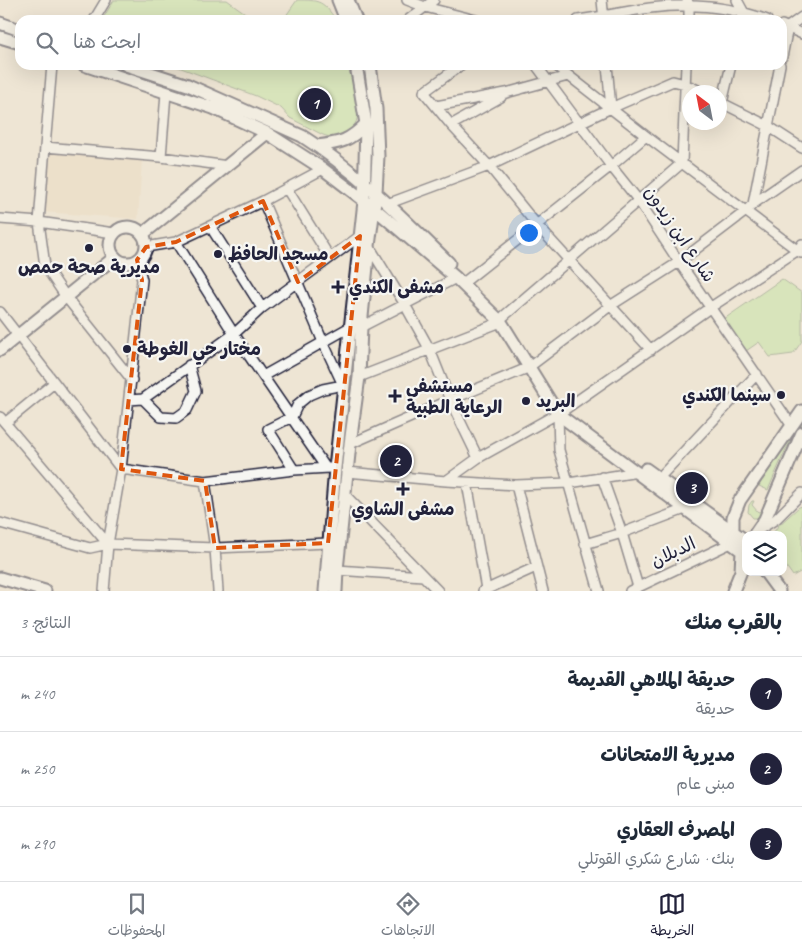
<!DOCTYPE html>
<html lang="ar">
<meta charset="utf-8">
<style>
body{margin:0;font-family:Caveat,"Playpen Sans Arabic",sans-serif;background:#f2f2f3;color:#1f2937;direction:rtl}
.controls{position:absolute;right:15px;bottom:15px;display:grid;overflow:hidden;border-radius:10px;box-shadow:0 5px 20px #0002}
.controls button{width:45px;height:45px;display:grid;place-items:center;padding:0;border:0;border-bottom:1px solid #e0e1e3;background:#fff;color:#1f2937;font:25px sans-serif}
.compass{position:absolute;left:682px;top:85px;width:45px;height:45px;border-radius:50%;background:#fff;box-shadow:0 5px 20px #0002;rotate:328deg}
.you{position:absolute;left:528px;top:232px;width:18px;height:18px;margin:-12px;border:4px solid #fff;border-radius:50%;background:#1a73e8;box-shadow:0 0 0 8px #1a73e833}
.badge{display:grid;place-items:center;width:32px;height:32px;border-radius:50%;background:#22223b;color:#fff;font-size:16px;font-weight:700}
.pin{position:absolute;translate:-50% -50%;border:2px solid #fff;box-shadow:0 1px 5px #0006}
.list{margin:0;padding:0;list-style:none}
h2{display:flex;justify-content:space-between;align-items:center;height:65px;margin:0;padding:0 20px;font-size:21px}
h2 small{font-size:16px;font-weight:400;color:#747a83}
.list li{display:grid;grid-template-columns:32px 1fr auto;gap:15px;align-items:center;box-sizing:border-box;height:75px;padding:0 20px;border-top:1px solid #e0e1e3}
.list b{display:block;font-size:19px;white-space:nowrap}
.list p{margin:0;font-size:16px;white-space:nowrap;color:#747a83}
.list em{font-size:16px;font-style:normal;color:#747a83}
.icon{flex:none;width:28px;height:28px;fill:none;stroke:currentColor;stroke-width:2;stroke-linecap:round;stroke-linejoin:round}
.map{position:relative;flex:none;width:802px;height:591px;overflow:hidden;direction:ltr}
.search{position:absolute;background:#fff;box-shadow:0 5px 20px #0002;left:15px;right:15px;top:15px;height:55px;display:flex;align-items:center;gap:12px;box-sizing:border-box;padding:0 18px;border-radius:15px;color:#747a83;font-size:19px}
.sheet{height:290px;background:#fff}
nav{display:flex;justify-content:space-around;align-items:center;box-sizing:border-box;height:70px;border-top:1px solid #e0e1e3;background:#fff;font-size:14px;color:#747a83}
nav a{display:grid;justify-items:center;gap:2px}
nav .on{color:#22223b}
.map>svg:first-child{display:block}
.built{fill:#e9d9bf}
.green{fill:#bce29d;stroke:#6f826c}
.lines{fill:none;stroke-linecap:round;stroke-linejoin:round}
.minor-casing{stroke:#22223b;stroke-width:12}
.major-casing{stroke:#22223b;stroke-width:15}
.minor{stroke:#f6f6f2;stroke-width:9}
.major{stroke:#f6f6f2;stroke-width:11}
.marked{fill:none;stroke:#de560e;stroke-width:4;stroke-dasharray:10 6;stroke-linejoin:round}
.poi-dot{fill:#22223b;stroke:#f6f6f2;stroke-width:2}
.labels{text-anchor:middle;stroke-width:4.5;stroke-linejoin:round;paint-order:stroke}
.street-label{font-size:18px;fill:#22223b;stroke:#f6f6f2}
.poi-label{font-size:18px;font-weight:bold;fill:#22223b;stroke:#f6f6f2;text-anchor:start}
</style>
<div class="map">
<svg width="802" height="591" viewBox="0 0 802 591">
<rect width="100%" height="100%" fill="#eee5d4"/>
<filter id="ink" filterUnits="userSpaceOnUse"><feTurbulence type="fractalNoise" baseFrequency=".02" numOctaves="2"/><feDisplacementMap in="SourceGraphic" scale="10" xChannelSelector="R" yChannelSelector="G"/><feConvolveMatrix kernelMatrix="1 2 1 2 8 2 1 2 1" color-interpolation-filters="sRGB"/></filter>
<g filter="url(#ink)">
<path class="built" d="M48 153 142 159 138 219 43 212Z"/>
<path class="green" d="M114 0H227L255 20H102Z
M297 0C320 0 323 1 336 20H283Z
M173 65H347C352 79 363 111 355 124 351 132 344 135 336 139L323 135 290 118 281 108 256 96Z
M782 279 802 293V341L793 354 770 357 759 342 746 351 724 319Z
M802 414V425L786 449 768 490 759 486 787 437Z
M752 501H754L752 505 758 512 763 510 764 503 766 505 759 518H753L748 512 749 505Z
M802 506V571L793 576 783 562V535H772L778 526 799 507Z"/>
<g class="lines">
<defs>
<path id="minor" d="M407 0 425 7 476 20
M602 0 604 20
M687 0 689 5V20
M737 0 743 11 741 20
M94 20 106 0
M408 20 434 0
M578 20C602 17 626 11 650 8 691 3 729 6 767 20
M782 25 802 34
M782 57 788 27 802 17
M461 65 424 92 451 125 489 166 536 224 651 350
M536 65 611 166 639 201 679 262 792 426
M555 65 646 136 801 253
M607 65 611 108
M720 102 768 126 802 148
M722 103 731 65
M436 106 506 93 568 76
M451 125 501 97
M45 147 52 65
M161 157 166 93
M287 189 330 258
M263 201 323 342 343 385 323 389 309 395 298 404 292 417 268 429 294 470
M387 204 489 166 611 108 673 81 685 84 702 92
M753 204 802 170
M0 219 39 222 114 233
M210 226 262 308
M176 242 234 334 326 468
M369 246 404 303 430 350 450 400 478 458
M146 247 176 242 263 201 323 169
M467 280 611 166 646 136
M0 312 121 469 142 280 137 260
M504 316 682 163 686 65
M361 327 456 278
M533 364 610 306 679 262 746 211 753 204 780 65
M263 376 350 327
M359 377 501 322
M132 380 66 297 45 266 39 222 45 147 161 157 228 166
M143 399 161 417 176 418 187 410 196 391 189 365
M129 400 143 399 234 334 262 308 360 236
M558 414 559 450 599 591
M0 417 108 544 215 548 328 543
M5 423 54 383
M350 444 450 400 530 367
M347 472 446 481 478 458 564 410 711 307 798 250 802 244
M602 477 622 533 638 587
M659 478 757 374
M446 481 516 485 569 483 638 472
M467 483 486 589
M516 485 543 591
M345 495 438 591
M0 523 90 548 108 544
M757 531 776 519 802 493
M585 544 622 533 685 509
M337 570 423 576
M104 591 108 544 121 469 205 481
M218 591 215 548 205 481 294 470 330 468
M483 591 536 567
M630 591 731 543"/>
<path id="major" d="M338 0 346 20
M348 0 356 20
M0 23 20 30
M0 37 20 43
M84 65 213 108 267 133 323 169 374 208 456 278 501 322 558 414 742 551 741 571
M126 65 188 85 302 136C357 171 403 218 449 263
M317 146C341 143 349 141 366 124
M110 245a18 18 0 1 1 36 0a18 18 0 1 1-36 0Z
M143 234 267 133
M0 350 115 257
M646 469 746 541
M754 535 765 519 802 433
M733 536V517L740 500 802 411
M765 572 779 591
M0 578 45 591
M325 591 335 468 364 201 366 124 356 65
M336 591 337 570 350 444 359 377 361 327 369 246 376 193 378 156 376 109 370 65
M733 591 741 571 746 566"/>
</defs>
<use href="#minor" class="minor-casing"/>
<use href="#major" class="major-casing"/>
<use href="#minor" class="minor"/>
<use href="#major" class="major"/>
</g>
</g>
<path d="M0 0H802V591H0ZM263 201 298 282 360 236 328 543 215 548 205 481 121 469 142 280 137 260 146 247 176 242Z" fill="#eee5d4" fill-opacity=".55" fill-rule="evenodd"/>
<path class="marked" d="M263 201 298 282 360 236 328 543 215 548 205 481 121 469 142 280 137 260 146 247 176 242Z"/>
<g class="poi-dot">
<circle cx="89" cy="248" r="5"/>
<circle cx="218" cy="254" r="5"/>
<path d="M335.5 279.5h5v5h5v5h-5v5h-5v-5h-5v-5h5z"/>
<circle cx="127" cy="349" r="5"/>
<circle cx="781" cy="395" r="5"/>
<path d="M392.5 388.5h5v5h5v5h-5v5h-5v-5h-5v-5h5z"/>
<circle cx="526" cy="401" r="5"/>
<path d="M400.5 481.5h5v5h5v5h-5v5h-5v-5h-5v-5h5z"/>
</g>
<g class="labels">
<g class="street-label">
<text transform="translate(680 234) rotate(56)" y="6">شارع ابن زيدون</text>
<text transform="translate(673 552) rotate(-25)" y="6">الدبلان</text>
</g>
<g class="poi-label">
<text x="228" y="260">مسجد الحافظ</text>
<text x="89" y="273" text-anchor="middle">مديرية صحة حمص</text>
<text x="349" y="293">مشفى الكندي</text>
<text x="137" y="355">مختار حي الغوطة</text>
<text x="406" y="392">مستشفى<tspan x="406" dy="21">الرعاية الطبية</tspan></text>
<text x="771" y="401" text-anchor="end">سينما الكندي</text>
<text x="536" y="407">البريد</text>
<text x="403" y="515" text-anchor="middle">مشفى الشاوي</text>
</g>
</g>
</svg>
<div class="controls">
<button><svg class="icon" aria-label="layers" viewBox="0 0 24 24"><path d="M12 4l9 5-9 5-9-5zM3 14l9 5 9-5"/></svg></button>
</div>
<svg class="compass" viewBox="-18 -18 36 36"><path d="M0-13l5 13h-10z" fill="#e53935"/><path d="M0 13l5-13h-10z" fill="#747a83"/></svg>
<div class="you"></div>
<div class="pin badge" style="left:315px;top:104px">1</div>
<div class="pin badge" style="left:396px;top:461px">2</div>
<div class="pin badge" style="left:692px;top:488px">3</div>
<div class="search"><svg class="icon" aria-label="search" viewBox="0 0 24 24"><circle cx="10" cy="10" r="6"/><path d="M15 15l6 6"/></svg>ابحث هنا</div>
</div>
<section class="sheet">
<h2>بالقرب منك<small>النتائج: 3</small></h2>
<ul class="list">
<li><span class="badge">1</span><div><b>حديقة الملاهي القديمة</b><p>حديقة</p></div><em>240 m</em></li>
<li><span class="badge">2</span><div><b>مديرية الامتحانات</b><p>مبنى عام</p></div><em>250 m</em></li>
<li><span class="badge">3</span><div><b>المصرف العقاري</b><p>بنك · شارع شكري القوتلي</p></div><em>290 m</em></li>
</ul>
</section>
<nav>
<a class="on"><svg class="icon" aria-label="map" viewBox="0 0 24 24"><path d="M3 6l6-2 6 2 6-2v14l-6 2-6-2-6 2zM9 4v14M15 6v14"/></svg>الخريطة</a>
<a><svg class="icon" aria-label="directions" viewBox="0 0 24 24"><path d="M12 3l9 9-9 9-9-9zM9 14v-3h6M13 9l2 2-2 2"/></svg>الاتجاهات</a>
<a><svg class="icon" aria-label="saved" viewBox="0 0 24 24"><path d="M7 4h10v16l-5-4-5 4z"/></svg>المحفوظات</a>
</nav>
